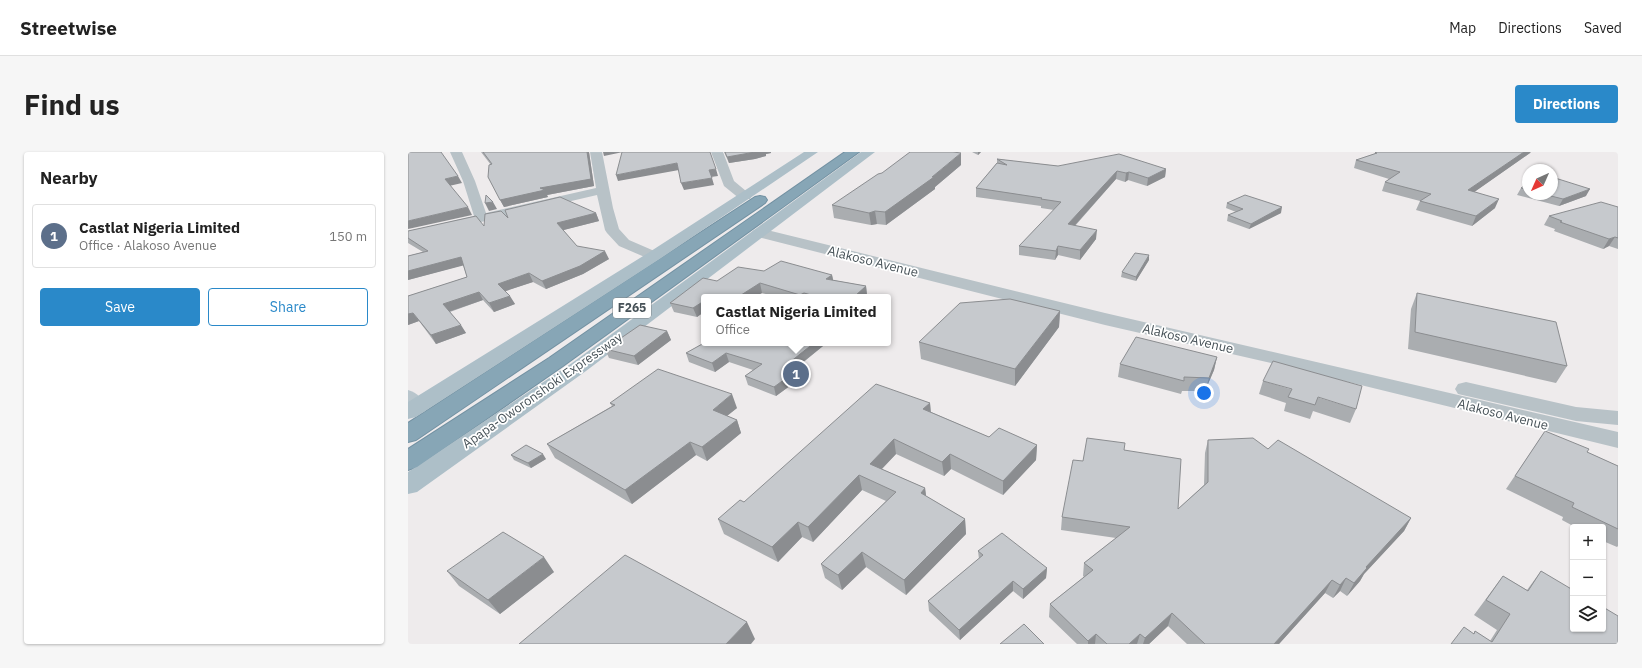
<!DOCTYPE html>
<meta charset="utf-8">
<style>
body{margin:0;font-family:"IBM Plex Sans",sans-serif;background:#f6f6f6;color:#222}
.controls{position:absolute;right:12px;bottom:12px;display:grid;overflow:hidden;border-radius:4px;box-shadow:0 1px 3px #0004}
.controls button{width:36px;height:36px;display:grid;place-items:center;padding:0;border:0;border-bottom:1px solid #e0e0e0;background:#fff;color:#222;font:20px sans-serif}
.compass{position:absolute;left:1114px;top:12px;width:36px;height:36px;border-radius:50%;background:#fff;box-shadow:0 1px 3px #0004;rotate:225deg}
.you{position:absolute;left:796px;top:241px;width:14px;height:14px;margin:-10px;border:3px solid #fff;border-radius:50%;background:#1a73e8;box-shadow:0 0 0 6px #1a73e833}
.badge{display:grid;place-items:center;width:26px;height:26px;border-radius:50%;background:#2a89c9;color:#fff;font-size:13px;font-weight:700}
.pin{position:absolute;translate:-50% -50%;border:2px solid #fff;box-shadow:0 1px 4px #0006}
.popup{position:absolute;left:293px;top:142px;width:190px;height:52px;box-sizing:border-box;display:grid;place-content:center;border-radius:4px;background:#fff;filter:drop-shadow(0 1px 3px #0005);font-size:13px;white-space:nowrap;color:#767676}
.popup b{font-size:15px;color:#222}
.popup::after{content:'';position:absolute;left:50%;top:100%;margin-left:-8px;border:8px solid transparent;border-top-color:#fff}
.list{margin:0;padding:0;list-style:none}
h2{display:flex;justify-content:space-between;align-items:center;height:52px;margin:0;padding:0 16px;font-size:17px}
h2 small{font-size:13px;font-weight:400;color:#767676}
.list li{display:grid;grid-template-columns:26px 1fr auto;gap:12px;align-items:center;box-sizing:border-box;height:64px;margin:0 8px 8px;padding:0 8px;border:1px solid #e0e0e0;border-radius:4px}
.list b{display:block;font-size:15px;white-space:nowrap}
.list p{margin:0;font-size:13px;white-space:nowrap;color:#767676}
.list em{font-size:13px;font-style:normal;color:#767676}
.actions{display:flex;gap:8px;padding:12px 16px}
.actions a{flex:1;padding:9px 0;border:1px solid #2a89c9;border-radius:4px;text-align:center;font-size:14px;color:#2a89c9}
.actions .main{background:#2a89c9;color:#fff}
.icon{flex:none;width:22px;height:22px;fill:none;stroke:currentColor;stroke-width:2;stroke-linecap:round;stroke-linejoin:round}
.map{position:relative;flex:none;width:1210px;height:492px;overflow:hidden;border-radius:4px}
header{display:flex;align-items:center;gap:24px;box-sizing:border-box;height:56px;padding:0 20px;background:#fff;border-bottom:1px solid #e0e0e0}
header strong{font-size:19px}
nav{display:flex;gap:22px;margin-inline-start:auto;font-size:14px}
.intro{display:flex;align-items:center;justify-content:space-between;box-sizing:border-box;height:96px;padding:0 24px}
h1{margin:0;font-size:28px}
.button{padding:10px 18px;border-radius:4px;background:#2a89c9;color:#fff;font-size:14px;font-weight:700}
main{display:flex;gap:24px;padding:0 24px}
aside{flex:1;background:#fff;border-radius:4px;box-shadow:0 1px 3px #0004}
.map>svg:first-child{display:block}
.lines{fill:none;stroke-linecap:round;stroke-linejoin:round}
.motorway-casing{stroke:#7391a2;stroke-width:2}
.minor{fill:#b8c2c7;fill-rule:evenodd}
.tertiary{fill:#b8c2c7;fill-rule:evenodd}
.secondary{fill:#b8c5cc;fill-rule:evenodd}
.primary{fill:#adbfc8;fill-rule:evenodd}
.motorway{fill:#87a6b6;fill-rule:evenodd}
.wall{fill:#aaadb0}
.shaded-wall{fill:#8b8d90}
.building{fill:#c6c9cd;stroke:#8b8d90}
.labels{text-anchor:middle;stroke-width:3.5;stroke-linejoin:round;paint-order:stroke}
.shield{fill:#fff;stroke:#7e8589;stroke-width:1}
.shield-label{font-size:12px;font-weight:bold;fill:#465157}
.street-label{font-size:13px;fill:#465157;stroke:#fff}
</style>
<header>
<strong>Streetwise</strong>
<nav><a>Map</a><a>Directions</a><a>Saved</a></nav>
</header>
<div class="intro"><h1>Find us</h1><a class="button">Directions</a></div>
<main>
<aside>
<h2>Nearby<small></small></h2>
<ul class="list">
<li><span class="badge" style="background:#5c6f8a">1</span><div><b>Castlat Nigeria Limited</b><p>Office · Alakoso Avenue</p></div><em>150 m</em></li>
</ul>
<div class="actions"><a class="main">Save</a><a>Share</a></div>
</aside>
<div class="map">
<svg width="1210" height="492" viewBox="0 0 1210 492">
<rect width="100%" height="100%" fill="#eeebec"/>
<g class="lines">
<defs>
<path id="motorway" d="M437 0H451L155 214 9 315 0 318V297L141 206Z
M352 44 357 45 359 48 357 51 8 288 0 290V271L347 45Z"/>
</defs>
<use href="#motorway" class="motorway-casing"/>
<path class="minor" d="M42 0H54L67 29 78 61 188 36 182 0H194L205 56 211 77 221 88 251 101 254 104 251 107 246 109 211 94 199 81 197 78 189 43 0 87V79L66 64 55 29Z
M303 0H315L326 29 344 44 342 47H332L316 34Z"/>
<path class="tertiary" d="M351 76 697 161 1210 280V296L863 211 697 173 346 84 343 81 346 78Z
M1058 230 1168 255 1210 259V273L1168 269 1050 242 1047 237 1050 232Z"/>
<path class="secondary" d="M0 238C10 241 14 247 19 255L16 260 8 262 0 260Z"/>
<path class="primary" d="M396 0H410L252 107 8 265 0 267V250L240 101Z
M453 0H467L178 219 9 340 0 342V320L164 211Z"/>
<use href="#motorway" class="motorway"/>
</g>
<path class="wall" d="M73 0H181L186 34 139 43 140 45 96 55 80 25 83 13Z
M316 0H363V1L358 2V4L347 7 321 11Z
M564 0H573L570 3Z
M967 1H1122L1066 40 1087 56 1064 74 1008 58 1012 49 974 39 977 30 981 27 946 16 948 8 966 2Z
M589 7 650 14 758 17 757 25 739 34 720 28 717 30 708 27 667 74 688 87 672 108 650 103 647 108 611 103V94L646 58 633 56V54L568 45V36L589 11Z
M553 13 527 35V37L478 73 469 72 463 73 426 66 424 53Z
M1120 31V42H1144L1178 44 1151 54 1109 43 1113 36Z
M819 51 873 61 841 77 819 69 820 63 828 60 818 56Z
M1210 55V97L1201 94 1195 97 1146 79 1147 77 1136 73 1141 64Z
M188 61 191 69 155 78 169 94 201 107 175 122 138 137 125 130 97 139 107 152 86 160 75 148 42 160 58 181 28 192 11 169 0 173V144L59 125 55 113 0 128V104L15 100 0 91V79L76 74 100 66Z
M741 108 728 129 713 125 714 120Z
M356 119 424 123 425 128 458 134 459 143 457 145H369L354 141 296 145V160L289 165 266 160 262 151 309 129Z
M1009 141 1159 214 1148 231 1000 197 1003 157Z
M652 159 651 175 607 234 513 207 511 190Z
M259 179 263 188 230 213 201 206 197 197Z
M296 191H414L415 194 386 218 390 228 368 244 340 233 337 224 345 218 321 210 307 220 281 210 278 201Z
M809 205 806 218 797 239H774L773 242 710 225 712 212Z
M855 229 948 257 942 271 905 259 902 267 876 259 878 251 851 242Z
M202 251 329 256 319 264 329 268 333 281 299 309 288 303 224 352 147 306 139 292 204 254Z
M522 251 523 260 581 285 629 293 628 308 595 343 543 317 536 324 488 302 474 317 517 336 518 344 557 367 558 382 498 443 458 415 434 438 417 426 413 412 478 349 454 338 405 390 394 385 370 410 316 382 310 367 336 350Z
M1137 279 1179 300 1210 314V394L1209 395 1195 389V375H1167L1154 368 1155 365 1098 337Z
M800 288 860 297 1003 366 996 379 956 422 952 429 939 444 932 439 925 446 917 441 871 492H779L760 474 741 492H669L641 465 642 452 676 425 675 424 676 411 708 386 653 378 654 365 675 309 716 298 770 357 796 333 797 301Z
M103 303 138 307 123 316 106 308Z
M570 399 639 416 638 426 615 447 605 439 552 488 521 459 520 449 571 407Z
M39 419 146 420 92 462 51 434Z
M1133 419 1210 492H1043L1066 481 1067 479 1082 489 1089 478 1066 463 1083 440 1095 424 1119 438Z"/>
<path class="shaded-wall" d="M179 0H181L186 34 139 43 140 45 96 55 92 48Z
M195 0H215L196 4Z
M347 0H363V1L358 2V4L347 7 321 11 319 5Z
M570 0H573L570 3Z
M1116 0H1123L1122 1 1055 48 1060 38Z
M553 1V13L527 35V37L478 73 477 60 524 25Z
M269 11 271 18 210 29 208 23Z
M308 17 310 24 303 25 301 18Z
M758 17 757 25 739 34 740 26Z
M709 19 708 27 660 81V72Z
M721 20 720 28 717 30 718 21Z
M50 24 54 31 41 34 37 27Z
M304 26 306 33 276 38 273 31Z
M1182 37 1178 44 1151 54 1155 47Z
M1091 47 1087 56 1064 74 1068 64Z
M85 50 89 57 81 59 77 51Z
M60 55 64 63 0 77V69Z
M874 55 873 61 841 77 843 72Z
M467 59 469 72 463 73 461 61Z
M188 61 191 69 152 79 149 71Z
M689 78 688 87 672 108V98Z
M1207 85 1201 94 1195 97 1201 87Z
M650 94V103L647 108 648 99Z
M197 99 201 107 175 122 138 137 134 129Z
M741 103V108L728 129V125Z
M53 105 57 113 0 128V119Z
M121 121 125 130 95 140 90 132Z
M424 123 426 132 418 127Z
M352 131 354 141 347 145H330Z
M458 134 459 143 457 145H443Z
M71 140 75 148 40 160 35 152Z
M396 141 397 145H392V143Z
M102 144 107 152 86 160 81 151Z
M296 149V160L289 165 285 156Z
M652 159 651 175 607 234V217Z
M5 161 11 169 0 173V162Z
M53 173 58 181 28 192 23 183Z
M259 179 263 188 230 213 226 204Z
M406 191H414L415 194 379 223 377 214Z
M318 201 321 210 307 220 304 211Z
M809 205 806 218 797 239 801 226Z
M388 219 390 228 368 244 366 235Z
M324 242 329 256 310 271 305 258Z
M522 251 523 265 515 257Z
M329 268 333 281 299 309 294 295Z
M486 287 488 302 465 326 462 312Z
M282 290 288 303 224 352 217 338Z
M629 293 628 308 595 343V329Z
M135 302 138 307 123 316 120 311Z
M542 302 543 317 536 324 534 310Z
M451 323 454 338 405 390 400 375Z
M517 336 519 351 513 341Z
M1003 366 996 379 956 422 952 429 939 444 946 431 958 415Z
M557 367 558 382 498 443 496 428Z
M390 370 394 385 370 410 364 395Z
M454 400 458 415 434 438 430 423Z
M136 405 146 420 92 462 80 448Z
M639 416 638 426 615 447V437Z
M938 426 932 439 925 446 932 433Z
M924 428 917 441 871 492H866Z
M605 429V439L552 488 551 478Z
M764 461 760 474 741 492H735L737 486Z
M339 470 347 487 343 492H318Z
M688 482 687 492H680V489Z
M732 482 729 492H721Z"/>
<path class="building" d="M0 0H33L50 24 37 27 60 55 0 69Z
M75 0H179L183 27 132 36 137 38 92 48 80 25 81 13 84 12Z
M214 0H302L308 17 301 18 304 26 273 31 269 11 208 23Z
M317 0H347L319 5Z
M502 0H545L553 1 524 25H526L477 60 467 59 461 61 424 53 470 22 474 21Z
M968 0H1116L1060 38 1091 47 1068 64 1012 49 1023 42 977 30 992 20 948 8 969 1H967Z
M711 2 758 17 740 26 721 20 718 21 709 19 660 72 689 78 672 98 650 94 648 99 611 94 653 50 633 47 634 46 568 36 589 11 599 13 589 7 650 14Z
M1144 25 1182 37 1155 47 1135 42H1144Z
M1120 31V38L1113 36Z
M78 43 85 50 77 51Z
M837 43 874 55 843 72 820 63 835 57 819 51Z
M152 45 188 61 149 71 169 94 197 99 172 114 134 129 121 121 90 132 102 144 81 151 71 140 35 152 53 173 23 183 5 161 0 162V144L59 125 53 105 0 119V104L20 99 0 86V79L68 64 76 74 77 62 93 59 100 66 97 58Z
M1193 50 1210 55V86L1207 85 1201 87 1152 70 1154 69 1141 64Z
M727 101 741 103 728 125 714 120Z
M373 109 424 123 418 127 458 134 447 144 443 145H410L396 141 392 143 352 131 330 145H296V149L285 156 262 151 295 126 309 129 330 115 356 119Z
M1009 141 1148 170 1159 214 1007 180Z
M602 147 652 159 607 217 511 190 552 151Z
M232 173 259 179 226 204 197 197Z
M728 185 809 205 801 226 776 225V229L712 212Z
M296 191H406L377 214 388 219 366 235 337 224 354 212 318 201 304 211 278 201Z
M865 209 954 234 948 257 910 245 907 253 880 245 884 237 855 229Z
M250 217 324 242 305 258 329 268 294 295 282 290 217 338 139 292 207 253 202 251Z
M468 232 522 251 515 257 581 285 591 276 629 293 595 329 542 302 534 310 486 287 462 312 517 336 513 341 557 367 496 428 454 400 430 423 413 412 488 340 451 323 400 375 390 370 364 395 310 367 332 348 336 350Z
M1137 279 1181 297 1179 300 1210 314V377L1164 355 1166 351 1107 324Z
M679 286 717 291 716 298 773 307 770 357 800 330V288L845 286 860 297 870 288 1003 366 958 415 959 416 946 431 938 426 932 433 924 428 866 492H797L764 461 737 486 732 482 721 492H699L688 482 680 489 642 452 685 418 676 411 722 375 654 365 665 308 675 309Z
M118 293 135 302 120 311 103 303Z
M95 380 136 405 80 448 39 419Z
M594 381 639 416 615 437 605 429 551 478 520 449 575 403 570 399Z
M217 403 339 470 318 492H111Z
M1133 419 1165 438V477H1195V455L1210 464V492H1043L1056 475 1066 482 1067 479 1084 490 1102 462 1078 448 1095 424 1120 439Z
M616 472 636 492H592Z"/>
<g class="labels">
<rect class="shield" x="205" y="146" width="38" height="20" rx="3"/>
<g class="shield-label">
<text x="224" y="160">F265</text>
</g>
<g class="street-label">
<text transform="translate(465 109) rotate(14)" y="5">Alakoso Avenue</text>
<text transform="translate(780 186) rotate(13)" y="5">Alakoso Avenue</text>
<text transform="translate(134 238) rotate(-35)" y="5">Apapa-Oworonshoki Expressway</text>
<text transform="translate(1095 262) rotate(14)" y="5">Alakoso Avenue</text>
</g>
</g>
</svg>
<div class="controls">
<button>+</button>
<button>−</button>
<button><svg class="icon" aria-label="layers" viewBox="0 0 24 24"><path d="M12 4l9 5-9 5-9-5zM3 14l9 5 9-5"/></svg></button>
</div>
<svg class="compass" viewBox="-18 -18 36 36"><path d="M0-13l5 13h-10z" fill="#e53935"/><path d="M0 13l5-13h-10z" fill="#767676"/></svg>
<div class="you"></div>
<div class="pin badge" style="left:388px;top:222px;background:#5c6f8a">1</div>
<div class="popup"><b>Castlat Nigeria Limited</b>Office</div>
</div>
</main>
